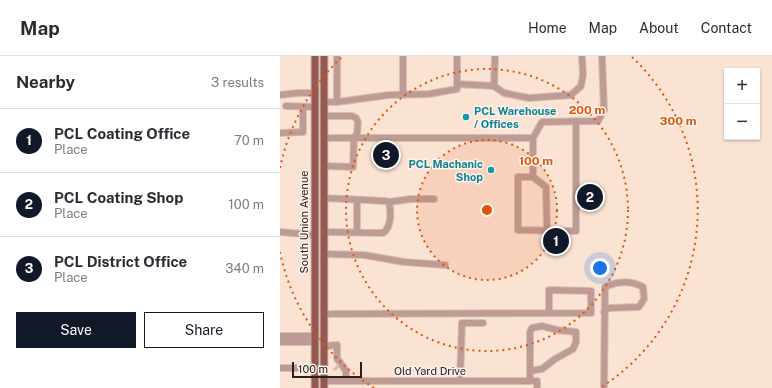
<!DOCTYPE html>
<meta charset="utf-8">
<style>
body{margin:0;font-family:"Public Sans",sans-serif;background:#f2f2f3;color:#2b2b33}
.controls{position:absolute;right:12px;top:12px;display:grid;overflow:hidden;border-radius:0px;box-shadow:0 1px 3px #0004}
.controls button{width:36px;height:36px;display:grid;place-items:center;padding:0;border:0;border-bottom:1px solid #e1e1e2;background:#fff;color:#2b2b33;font:20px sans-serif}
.scale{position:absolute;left:12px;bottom:10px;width:70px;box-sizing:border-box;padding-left:4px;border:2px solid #28201a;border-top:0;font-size:11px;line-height:14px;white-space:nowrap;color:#28201a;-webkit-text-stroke:3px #fdf3ed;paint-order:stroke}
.you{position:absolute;left:320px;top:212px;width:14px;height:14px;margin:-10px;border:3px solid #fff;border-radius:50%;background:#1a73e8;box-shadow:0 0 0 6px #1a73e833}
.badge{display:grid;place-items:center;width:26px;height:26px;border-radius:50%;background:#111827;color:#fff;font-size:13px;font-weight:700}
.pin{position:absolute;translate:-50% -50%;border:2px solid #fff;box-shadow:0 1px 4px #0006}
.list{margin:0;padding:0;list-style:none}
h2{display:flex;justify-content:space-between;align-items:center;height:52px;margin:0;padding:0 16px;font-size:17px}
h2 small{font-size:13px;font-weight:400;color:#7c7c81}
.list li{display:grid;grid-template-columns:26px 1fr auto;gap:12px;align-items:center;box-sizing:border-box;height:64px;padding:0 16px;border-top:1px solid #e1e1e2}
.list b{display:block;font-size:15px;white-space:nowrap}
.list p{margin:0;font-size:13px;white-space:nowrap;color:#7c7c81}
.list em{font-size:13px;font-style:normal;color:#7c7c81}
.actions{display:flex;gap:8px;padding:12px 16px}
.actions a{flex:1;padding:9px 0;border:1px solid #111827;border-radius:0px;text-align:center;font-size:14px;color:#111827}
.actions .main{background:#111827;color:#fff}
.map{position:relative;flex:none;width:492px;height:332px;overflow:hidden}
header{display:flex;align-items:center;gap:24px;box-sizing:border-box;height:56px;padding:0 20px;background:#fff;border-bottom:1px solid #e1e1e2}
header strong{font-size:19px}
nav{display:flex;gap:22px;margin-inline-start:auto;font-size:14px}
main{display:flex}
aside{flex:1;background:#fff}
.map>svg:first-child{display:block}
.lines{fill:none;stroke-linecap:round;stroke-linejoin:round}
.minor-tunnel{stroke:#d1bcae;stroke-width:6;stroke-dasharray:6 3;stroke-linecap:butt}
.minor-casing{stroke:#d5c0b2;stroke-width:8}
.major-casing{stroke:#d5c0b2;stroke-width:9}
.minor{stroke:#bf9b95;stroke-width:6}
.major{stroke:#965951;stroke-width:7}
.ring{fill:none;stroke:#de560d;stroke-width:2;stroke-dasharray:2 4}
.culture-dot{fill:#0f9aa8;stroke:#fdf3ed;stroke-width:1.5}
.labels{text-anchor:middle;stroke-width:3;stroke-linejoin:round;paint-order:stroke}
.culture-label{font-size:11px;font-weight:bold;fill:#0d838f;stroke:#fdf3ed;text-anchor:start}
.street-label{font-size:11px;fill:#28201a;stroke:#fdf3ed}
.centre{fill:#de560d;stroke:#fdf3ed;stroke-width:2}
.ring-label{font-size:12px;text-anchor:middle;font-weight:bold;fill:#de560d;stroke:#fdf3ed;stroke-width:3;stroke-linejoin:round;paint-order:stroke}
</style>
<header>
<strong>Map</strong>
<nav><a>Home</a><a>Map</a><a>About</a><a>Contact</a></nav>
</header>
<main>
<aside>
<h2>Nearby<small>3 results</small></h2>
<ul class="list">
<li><span class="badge">1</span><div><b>PCL Coating Office</b><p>Place</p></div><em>70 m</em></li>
<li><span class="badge">2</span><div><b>PCL Coating Shop</b><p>Place</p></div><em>100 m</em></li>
<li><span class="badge">3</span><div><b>PCL District Office</b><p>Place</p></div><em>340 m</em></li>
</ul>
<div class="actions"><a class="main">Save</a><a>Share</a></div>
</aside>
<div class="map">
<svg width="492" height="332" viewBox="0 0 492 332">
<rect width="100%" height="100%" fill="#fbe3d3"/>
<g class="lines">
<path class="minor-tunnel" d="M55 311 57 313"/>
<defs>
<path id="minor" d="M123 0V39
M177 28 214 30 224 37 249 42 291 39 301 30 303 19 302 0
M214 30 215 0
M0 39 18 37H35
M44 46H57L109 39 149 38 177 33V0
M57 46V0
M6 50 35 51
M0 77 23 76V51
M44 82H253
M44 110 73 111 74 81 77 78 78 66 76 62 72 60H44
M253 121V82L262 66 318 65 324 54 322 0
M109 146 131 143H154
M267 174 266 131 253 121H238V174L296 175V65
M0 176 35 179
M44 176 103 177C112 171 111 155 109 146L105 145 44 142
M77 176V144
M44 198 84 199 124 206 165 209
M44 258 311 257V235L269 234V257
M0 280H35
M0 286H35
M44 290 57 289V303L60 306
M62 309 66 315V325
M0 312H35
M44 325H257V332
M180 325 182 267H203
M250 325V276L252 272 262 270 277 274 296 276V286L293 293 275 303 262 313 250 315
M324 332 325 231C338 225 350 224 363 231L364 243 359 251 329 252 324 256"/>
<path id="major" d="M35 332V0
M44 332V0"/>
</defs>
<use href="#minor" class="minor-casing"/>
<use href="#major" class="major-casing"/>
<use href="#minor" class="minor"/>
<use href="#major" class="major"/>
</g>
<circle cx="207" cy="154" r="70" fill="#de560d" fill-opacity=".12"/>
<g class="ring">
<circle cx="207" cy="154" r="70"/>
<circle cx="207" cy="154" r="141"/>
<path d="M94 332A211 211 0 0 1 0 196M0 112A211 211 0 0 1 62 1M352 1A211 211 0 0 1 320 332"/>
</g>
<g class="culture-dot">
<circle cx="186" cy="61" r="4"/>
<circle cx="211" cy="114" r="4"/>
</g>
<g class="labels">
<g class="culture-label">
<text x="194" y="59">PCL Warehouse<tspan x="194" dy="13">/ Offices</tspan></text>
<text x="203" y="112" text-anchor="end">PCL Machanic<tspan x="203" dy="13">Shop</tspan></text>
</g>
<g class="street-label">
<text transform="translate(24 166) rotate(-90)" y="4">South Union Avenue</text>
<text x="150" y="319">Old Yard Drive</text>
</g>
</g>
<circle cx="207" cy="154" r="6" class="centre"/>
<g class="ring-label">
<text x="307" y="58">200 m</text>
<text x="398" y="69">300 m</text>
<text x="256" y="109">100 m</text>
</g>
</svg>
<div class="controls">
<button>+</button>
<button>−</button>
</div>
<div class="scale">100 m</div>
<div class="you"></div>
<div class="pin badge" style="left:276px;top:185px">1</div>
<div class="pin badge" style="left:310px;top:141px">2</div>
<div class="pin badge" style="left:106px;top:99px">3</div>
</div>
</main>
